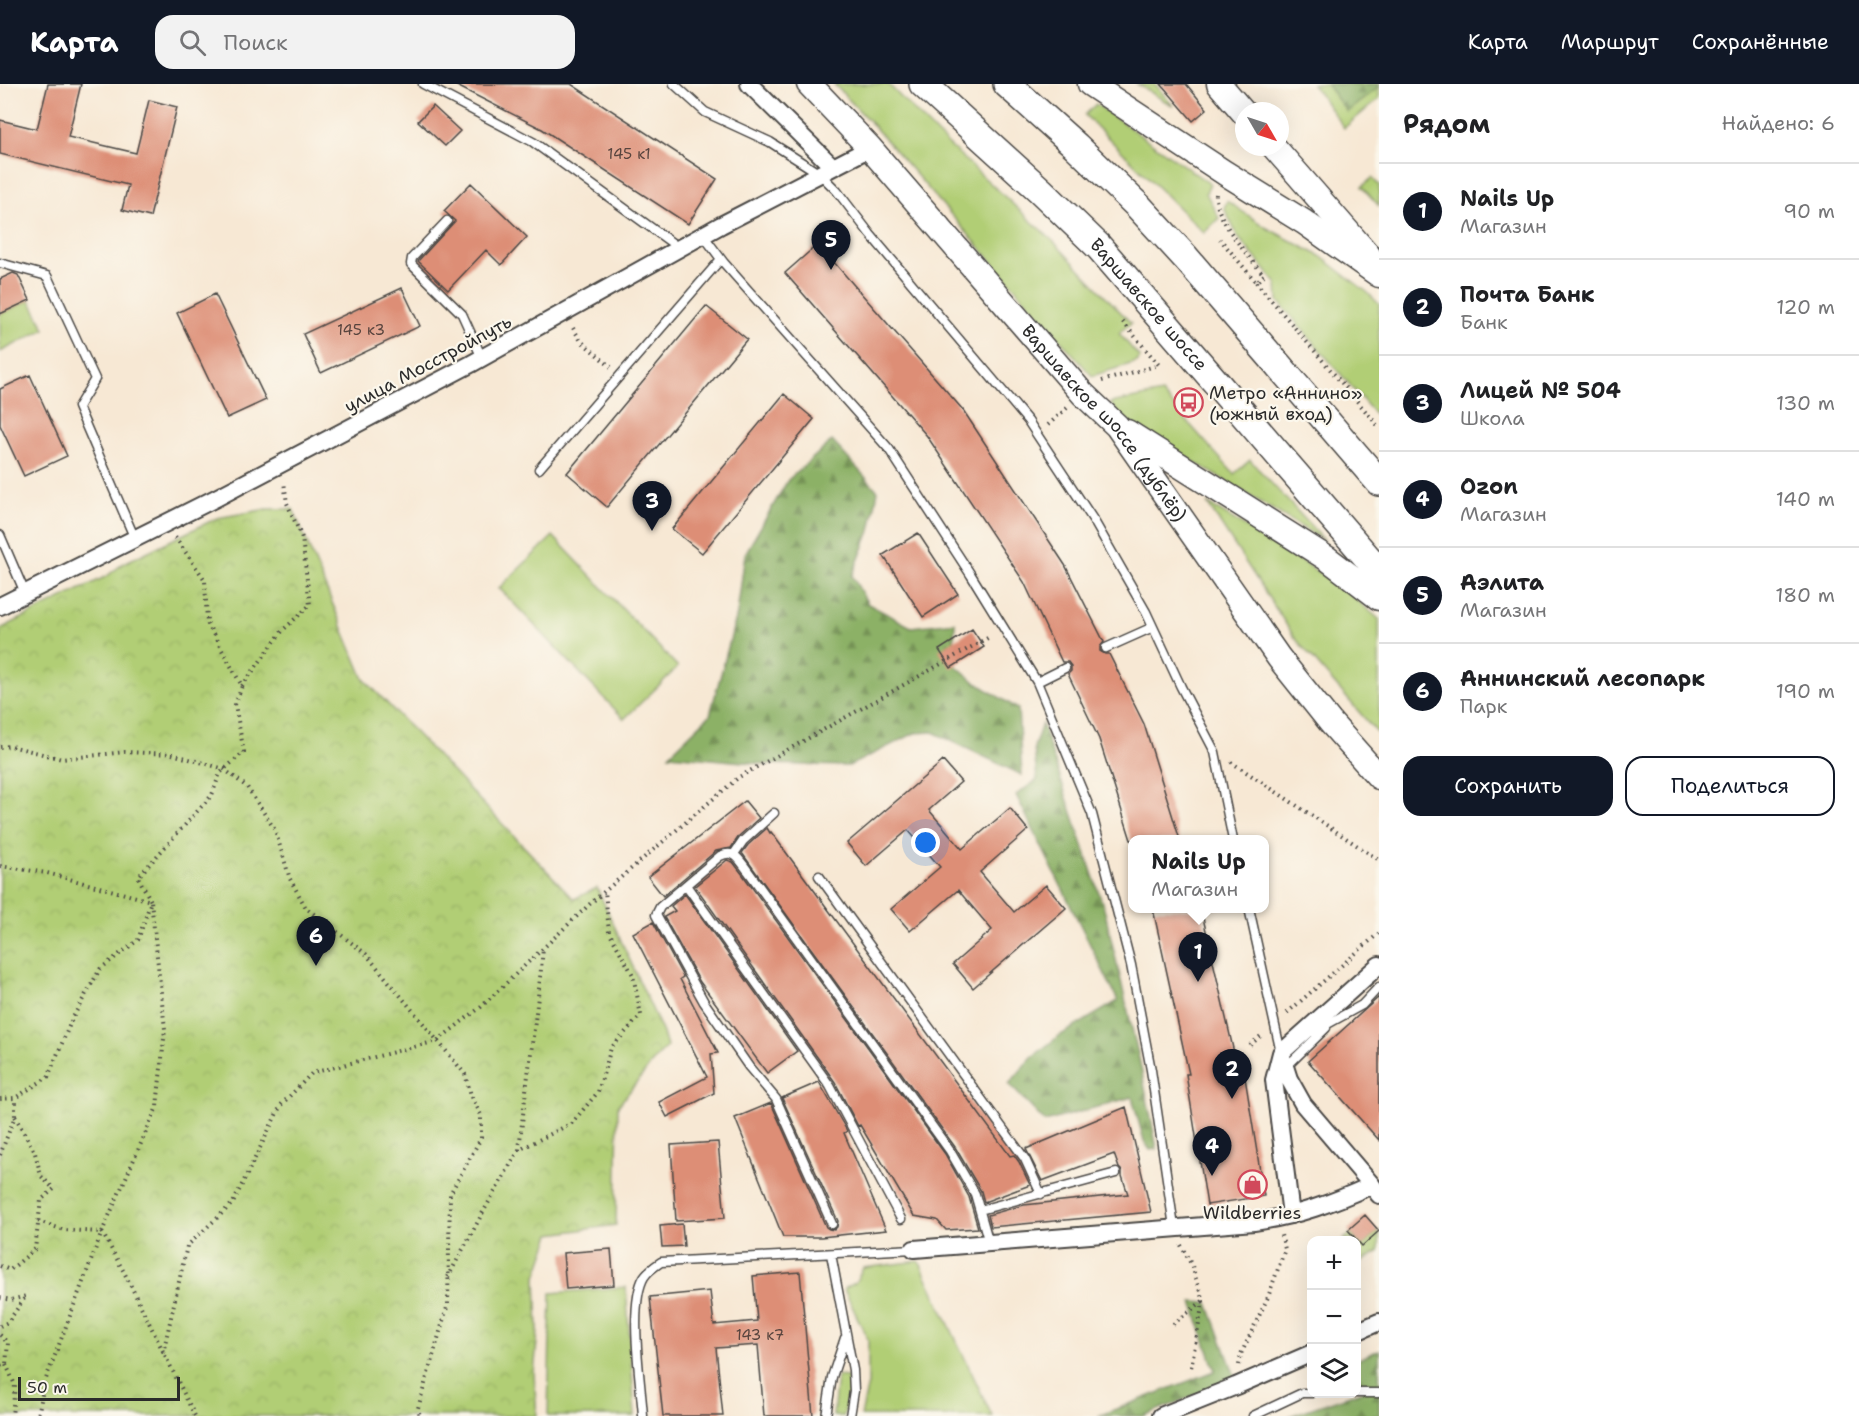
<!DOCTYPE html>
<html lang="ru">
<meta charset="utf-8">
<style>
body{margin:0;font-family:"Shantell Sans",sans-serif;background:#f2f2f2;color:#202124}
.controls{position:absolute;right:18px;bottom:18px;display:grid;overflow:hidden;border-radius:12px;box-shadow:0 6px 24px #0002}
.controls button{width:54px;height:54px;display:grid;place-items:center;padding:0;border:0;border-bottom:2px solid #e0e0e0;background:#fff;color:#202124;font:30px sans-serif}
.compass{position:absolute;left:1235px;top:18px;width:54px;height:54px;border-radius:50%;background:#fff;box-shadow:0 6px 24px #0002;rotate:129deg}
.scale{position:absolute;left:18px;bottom:15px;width:162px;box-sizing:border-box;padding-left:6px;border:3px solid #2b2b2b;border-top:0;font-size:16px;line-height:21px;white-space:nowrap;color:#2b2b2b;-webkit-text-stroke:4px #fbf7ec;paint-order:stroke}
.you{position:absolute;left:926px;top:759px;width:21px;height:21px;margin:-15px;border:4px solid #fff;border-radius:50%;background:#1a73e8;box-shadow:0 0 0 9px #1a73e833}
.badge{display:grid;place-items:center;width:39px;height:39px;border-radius:50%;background:#111827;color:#fff;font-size:20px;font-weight:700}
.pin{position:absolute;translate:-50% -50px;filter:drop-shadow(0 2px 3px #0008)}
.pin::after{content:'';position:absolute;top:32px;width:21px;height:18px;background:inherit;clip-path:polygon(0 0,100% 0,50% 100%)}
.popup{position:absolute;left:1128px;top:751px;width:141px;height:78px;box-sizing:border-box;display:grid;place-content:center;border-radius:12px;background:#fff;filter:drop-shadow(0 2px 4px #0005);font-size:20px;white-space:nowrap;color:#757577}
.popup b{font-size:22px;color:#202124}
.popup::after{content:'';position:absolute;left:50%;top:100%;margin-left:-12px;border:12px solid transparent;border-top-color:#fff}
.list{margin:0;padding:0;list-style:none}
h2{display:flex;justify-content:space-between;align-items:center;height:78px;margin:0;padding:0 24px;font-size:26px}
h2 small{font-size:20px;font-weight:400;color:#757577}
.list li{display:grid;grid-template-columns:39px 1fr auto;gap:18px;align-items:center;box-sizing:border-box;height:96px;padding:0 24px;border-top:2px solid #e0e0e0}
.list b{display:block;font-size:22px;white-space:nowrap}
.list p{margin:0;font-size:20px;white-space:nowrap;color:#757577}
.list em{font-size:20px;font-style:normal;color:#757577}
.actions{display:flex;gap:12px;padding:18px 24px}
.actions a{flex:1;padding:14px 0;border:2px solid #111827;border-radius:18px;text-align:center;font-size:21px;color:#111827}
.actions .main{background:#111827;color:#fff}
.icon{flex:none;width:33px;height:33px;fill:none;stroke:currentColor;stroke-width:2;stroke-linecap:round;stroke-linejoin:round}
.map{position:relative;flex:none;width:1379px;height:1332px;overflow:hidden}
header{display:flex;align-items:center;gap:36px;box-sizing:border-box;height:84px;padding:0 30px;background:#111827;color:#fff}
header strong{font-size:28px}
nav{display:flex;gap:33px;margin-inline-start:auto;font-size:21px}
.search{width:420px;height:54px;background:#f2f2f2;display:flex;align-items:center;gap:15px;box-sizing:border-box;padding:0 21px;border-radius:18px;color:#757577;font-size:22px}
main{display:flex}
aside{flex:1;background:#fff}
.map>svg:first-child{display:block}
.grass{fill:#b1ce75;stroke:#6e7c50;stroke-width:1.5}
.forest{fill:url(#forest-firs);stroke:#5c6e48;stroke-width:1.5}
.park{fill:url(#park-crowns);stroke:#6e7c50;stroke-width:1.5}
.building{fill:#dd8e76}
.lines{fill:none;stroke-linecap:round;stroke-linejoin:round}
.service-casing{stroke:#4a4744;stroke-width:11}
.minor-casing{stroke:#4a4744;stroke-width:20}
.secondary-casing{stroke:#4a4744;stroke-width:27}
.primary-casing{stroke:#4a4744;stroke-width:30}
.path{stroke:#4a4744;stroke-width:4;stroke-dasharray:1.5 4.5;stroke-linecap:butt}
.service{stroke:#fff;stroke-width:8}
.minor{stroke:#fff;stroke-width:16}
.secondary{stroke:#fff;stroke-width:24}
.primary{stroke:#fff;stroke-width:27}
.labels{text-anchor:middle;stroke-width:4.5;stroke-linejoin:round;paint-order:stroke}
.number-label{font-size:15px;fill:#58443e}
.street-label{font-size:18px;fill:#2b2b2b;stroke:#fbf7ec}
.poi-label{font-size:18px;fill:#2b2b2b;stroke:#fbf7ec;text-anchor:start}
</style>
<header>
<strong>Карта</strong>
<div class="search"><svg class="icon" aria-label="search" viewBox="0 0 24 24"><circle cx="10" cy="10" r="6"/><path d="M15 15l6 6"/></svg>Поиск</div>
<nav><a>Карта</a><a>Маршрут</a><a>Сохранённые</a></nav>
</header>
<main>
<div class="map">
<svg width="1379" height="1332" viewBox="0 0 1379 1332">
<defs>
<pattern id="forest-firs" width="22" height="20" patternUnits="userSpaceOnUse" patternTransform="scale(1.5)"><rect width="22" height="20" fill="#8cb166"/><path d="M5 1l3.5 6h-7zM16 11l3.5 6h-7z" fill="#739054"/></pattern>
<pattern id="park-crowns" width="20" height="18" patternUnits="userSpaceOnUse" patternTransform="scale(1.5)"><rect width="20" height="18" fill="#b1ce75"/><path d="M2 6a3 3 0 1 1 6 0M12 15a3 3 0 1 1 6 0" fill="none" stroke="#98b165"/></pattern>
</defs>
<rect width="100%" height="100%" fill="#fbf7ec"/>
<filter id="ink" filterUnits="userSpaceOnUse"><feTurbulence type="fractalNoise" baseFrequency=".0167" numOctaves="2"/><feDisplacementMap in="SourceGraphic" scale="12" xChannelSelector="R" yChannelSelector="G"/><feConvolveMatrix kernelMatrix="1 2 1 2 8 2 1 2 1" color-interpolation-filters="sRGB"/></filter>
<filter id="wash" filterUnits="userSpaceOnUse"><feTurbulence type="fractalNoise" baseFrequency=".008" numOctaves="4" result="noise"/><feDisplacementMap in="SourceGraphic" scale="24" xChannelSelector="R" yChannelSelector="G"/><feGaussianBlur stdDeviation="1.35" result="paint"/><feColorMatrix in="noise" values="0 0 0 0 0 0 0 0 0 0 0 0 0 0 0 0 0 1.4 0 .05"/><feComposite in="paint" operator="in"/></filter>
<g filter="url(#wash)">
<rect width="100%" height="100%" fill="#f7e8d4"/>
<path class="grass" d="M834 0H888L938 51 1054 158 1131 239 1119 249 1140 274 1137 278 1092 292 871 39Z
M1137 0H1155L1173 22Z
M1312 0H1379V15L1344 44Z
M1096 20 1210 100 1206 109 1219 134 1204 149 1085 31Z
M1372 94 1379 101V122L1362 103Z
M1227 117 1267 144 1320 172 1367 208 1379 220V335L1278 217 1277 200 1238 153 1224 124Z
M30 216 45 245 0 268V230Z
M1162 309 1234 390 1250 376 1325 457 1123 335 1110 319Z
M1207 419 1338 500 1379 535V651L1295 554Z
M553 452 678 583 624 635 499 504Z
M1379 1147V1167L1362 1178 1357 1171 1356 1156H1345L1344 1155 1351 1150 1362 1162Z
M919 1177 992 1332H861L868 1300V1256L844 1205 855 1199 863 1184Z
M626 1203 635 1332H548L551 1209Z
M837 1292 848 1293V1310L844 1332H833Z"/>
<path class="forest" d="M1326 0H1379V3L1347 28Z
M832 357 878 407 870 447 852 492 868 520 911 543 955 538 953 579 975 598 1018 625 1022 691 933 648 915 649 849 682 764 680 669 671 710 631 737 530 745 470 788 396Z
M1042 640 1104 824 1140 979 1157 1065 1150 1066 1144 1057 1132 1013 1045 1038 1009 1000 1032 973 1059 952 1118 917 1016 711 1037 696 1034 663Z
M1192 1218 1208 1219 1236 1295 1143 1332H1098L1215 1287Z
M1379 1266V1301L1357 1299V1276Z
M1379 1301V1332H1289Z"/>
<path class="park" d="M267 425H293L364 595 574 815 597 804 663 949 667 963 655 975 618 1022 616 1141 551 1150 536 1193 538 1246 534 1290 537 1332H0V545L107 492 124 479 217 434Z"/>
<g id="blocks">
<path class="building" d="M48 0H81L68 53 136 69 149 16 177 23 150 133 122 126 128 101 0 70V36L37 45Z
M453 0H571L717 95 688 140 542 45Z
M1161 0H1186L1207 25 1193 37Z
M433 22 460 47 445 62 418 37Z
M471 99 527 153 501 181 486 166 448 206 418 177 455 137 444 127Z
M818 160 963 326 1065 481 1104 558 1100 563V567L1105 570H1109L1144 640 1180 756H1131L1099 655 1068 590 1071 587V582L1068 578H1062L1024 498 927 352 785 189Z
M13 189 18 191 30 216 0 230V195Z
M402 204 420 242 321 289 303 250Z
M215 210 266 316 227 334 177 229Z
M706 222 747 255 607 423 567 389Z
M30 291 67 372 24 392 0 341V305Z
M784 310 814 335 702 469 672 445Z
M918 449 958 510 923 533 883 471Z
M972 545 984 563 951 584 939 566Z
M943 677 961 698 929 726 962 765 1010 724 1028 746 980 788 1014 828 1046 801 1066 824 973 904 953 880 992 846 958 806 910 847 891 825 940 783 908 746 866 782 847 759Z
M745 717 759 734 739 752 731 764 716 767 663 812 648 793Z
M767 744 770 749 771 748 1010 1072 1014 1071 1019 1078 1030 1101 984 1118 981 1107 955 1063 742 769 748 761Z
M727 776 733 778 743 791 945 1070 969 1113 978 1144 946 1146 937 1136 914 1132 860 1041 858 1042 835 998 695 802Z
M685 810 797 967 767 989 700 898 664 833 675 827 671 822Z
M1153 825H1201L1237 982 1243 981 1264 1112 1207 1121 1186 990H1189Z
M653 838 683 893 680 895 718 969 711 970 714 1009 667 1033 659 1018 707 993 633 849Z
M1379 913V1056L1308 977Z
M819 998 847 1047 844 1049 886 1146 821 1153H783L735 1034 771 1019 826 1143 829 1145 834 1146 837 1143 838 1137 782 1014Z
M1126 1023 1151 1128 991 1143 988 1131 1024 1121 1128 1110 1122 1092V1087L1119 1084 1114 1070 1042 1097 1026 1065Z
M718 1058 725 1134 676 1137 671 1061Z
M1365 1131 1379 1147 1362 1162 1348 1146Z
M682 1140 684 1162 662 1163 660 1142Z
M611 1165 614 1201 566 1205 563 1169Z
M800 1188 813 1332H764L758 1261 716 1264 723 1332H663L650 1213 710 1207 714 1241 757 1237 753 1192Z"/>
</g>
</g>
<g filter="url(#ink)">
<use href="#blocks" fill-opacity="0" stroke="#4a4744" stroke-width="1.5"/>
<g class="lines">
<defs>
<path id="service" d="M423 0 533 58 679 164
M674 0 705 28 770 58 820 90 837 107 870 150 1028 337 1094 437 1146 528 1181 603 1215 668 1233 756
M447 137 412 174 411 180 462 230 482 274
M703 151 724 179 889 365 971 491 1037 598 1092 730 1131 881 1151 986 1174 1143
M0 179 47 192 95 295 78 323 135 455
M539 385 721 175
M0 451 25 509
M1106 564 1153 543
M1037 598 1065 584
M734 770 743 757 774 729
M819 792 1025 1075 1041 1110
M686 801 830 1002 901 1135
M1249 824 1281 969 1282 968
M1313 948 1362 921 1379 903
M1286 983 1326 944
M980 1126 1116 1089
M832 1140 776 1015 749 983 704 918 656 831 660 823 720 772C736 765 739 776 748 787L950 1067 975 1110 989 1159
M831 1170 853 1286 854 1307 850 1332
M1356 1309H1379
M643 1332C641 1300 628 1220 644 1193 648 1187 655 1182 661 1178L914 1165
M826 1332 832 1293 845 1254
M1253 1332 1302 1309H1312"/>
<path id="minor" d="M749 0 833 83
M0 522 216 414 471 280 721 141 870 64
M1281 970 1289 995 1303 1020 1372 1101
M1291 1131 1274 996 1281 969 1379 881
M914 1165 1254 1138C1298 1132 1332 1119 1372 1101L1379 1111
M1356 1248 1379 1238
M1161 1332 1236 1302 1312 1269"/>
<g id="secondary">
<path id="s1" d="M809 0 870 64 1083 310 1117 342 1279 574 1331 639 1379 693"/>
<path d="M1090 0 1225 89 1304 138 1379 191"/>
<path d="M1219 0 1244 29"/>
<path d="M1274 63 1369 172"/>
<path d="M1127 348 1328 475 1379 514"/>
</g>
<g id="primary">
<path id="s2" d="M923 0 1040 106 1099 163 1379 487"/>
<path d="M1007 0 1076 62 1139 123 1186 174 1379 398"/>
</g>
</defs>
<use href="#service" class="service-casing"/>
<use href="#minor" class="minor-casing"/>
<use href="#secondary" class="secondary-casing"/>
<use href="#primary" class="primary-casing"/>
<path class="path" d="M1216 110C1214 134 1249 173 1264 191L1256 198 1220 155
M1256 198 1379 343
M573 244 581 257 611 283
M1102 297 1159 281 1122 237
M1048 341 1067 324
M242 602 283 546 310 521 302 454 287 419 284 398
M0 663 11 662 62 675 125 668 172 670 224 685 247 703 275 746 290 795 306 824 366 870 465 990 471 1011 481 1031V1054L450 1110 448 1220 418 1324 420 1332
M1231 678 1379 776
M0 782 47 789 151 817 165 945 157 1023 102 1148 44 1300 38 1332
M1287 929 1379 849
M1250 961 1263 950
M0 1015 15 1014 48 993 72 935 100 885 138 856 151 817 138 793 212 711 220 689 244 668 235 621 242 602 207 539 205 496 175 453
M519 1066C526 999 537 932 543 864
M0 1071 15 1032V1014
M38 1137 64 1146 102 1148 124 1188 195 1332
M1181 1161 1192 1182 1203 1217 1191 1284
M0 1182 10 1186 35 1165 41 1116 54 1105 41 1092 35 1069 15 1032
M448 1193 482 1130 519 1066 572 1039 598 1008 611 964 641 931 633 891 609 848 605 807
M0 1214 11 1216 26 1212 8 1238 0 1242
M1173 1240 1203 1217
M0 1251 8 1259 6 1280 0 1282
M163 1269 187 1162 233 1119 281 1021 312 989 437 957 481 923 592 818 739 693 991 552
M6 1280 15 1301 12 1332
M1239 1281 1241 1270 1268 1213 1285 1165 1281 1151"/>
<use href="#service" class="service"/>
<use href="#minor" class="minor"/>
<use href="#secondary" class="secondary"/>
<use href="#primary" class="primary"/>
</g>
</g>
<defs>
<symbol id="bus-ring" viewBox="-11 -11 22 22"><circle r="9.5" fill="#fbf7ec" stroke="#d1495b" stroke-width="1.5"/><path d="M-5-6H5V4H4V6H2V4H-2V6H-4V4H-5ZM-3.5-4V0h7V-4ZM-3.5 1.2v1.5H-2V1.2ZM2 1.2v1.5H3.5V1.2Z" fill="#d1495b"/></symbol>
<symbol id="shop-ring" viewBox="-11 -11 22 22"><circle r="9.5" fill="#fbf7ec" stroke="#d1495b" stroke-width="1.5"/><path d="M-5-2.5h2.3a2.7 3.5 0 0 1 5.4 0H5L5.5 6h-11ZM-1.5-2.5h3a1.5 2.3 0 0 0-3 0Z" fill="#d1495b"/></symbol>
</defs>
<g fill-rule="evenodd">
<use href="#bus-ring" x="1172" y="302" width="33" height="33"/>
<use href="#shop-ring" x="1236" y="1084" width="33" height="33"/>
</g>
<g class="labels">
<g class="number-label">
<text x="629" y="75">145 к1</text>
<text x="361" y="251">145 к3</text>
<text x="760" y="1256">143 к7</text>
</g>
<g class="street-label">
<text dy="6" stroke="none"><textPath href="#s2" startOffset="316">Варшавское шоссе</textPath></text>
<text transform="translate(428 280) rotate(-28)" y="6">улица Мосстройпуть</text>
<text dy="6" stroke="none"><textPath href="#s1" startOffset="450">Варшавское шоссе (дублёр)</textPath></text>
</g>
<g class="poi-label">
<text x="1209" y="315">Метро «Аннино»<tspan x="1209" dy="21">(южный вход)</tspan></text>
<text x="1252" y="1135" text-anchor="middle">Wildberries</text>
</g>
</g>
</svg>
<div class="controls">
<button>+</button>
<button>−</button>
<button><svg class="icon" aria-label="layers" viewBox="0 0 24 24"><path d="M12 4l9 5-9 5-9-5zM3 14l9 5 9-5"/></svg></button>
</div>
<svg class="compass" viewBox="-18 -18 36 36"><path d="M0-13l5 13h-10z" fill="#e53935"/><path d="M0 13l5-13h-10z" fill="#757577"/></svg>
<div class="scale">50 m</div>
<div class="you"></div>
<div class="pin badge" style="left:1198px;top:898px">1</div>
<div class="popup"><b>Nails Up</b>Магазин</div>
<div class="pin badge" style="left:1232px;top:1015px">2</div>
<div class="pin badge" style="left:652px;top:447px">3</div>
<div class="pin badge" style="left:1212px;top:1092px">4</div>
<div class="pin badge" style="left:831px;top:186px">5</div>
<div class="pin badge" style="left:316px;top:882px">6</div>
</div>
<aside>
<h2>Рядом<small>Найдено: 6</small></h2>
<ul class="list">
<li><span class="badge">1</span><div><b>Nails Up</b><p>Магазин</p></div><em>90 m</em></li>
<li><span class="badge">2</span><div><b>Почта Банк</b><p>Банк</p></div><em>120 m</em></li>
<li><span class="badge">3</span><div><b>Лицей № 504</b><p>Школа</p></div><em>130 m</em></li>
<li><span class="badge">4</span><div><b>Ozon</b><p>Магазин</p></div><em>140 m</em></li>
<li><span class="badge">5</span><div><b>Аэлита</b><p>Магазин</p></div><em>180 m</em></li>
<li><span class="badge">6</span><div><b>Аннинский лесопарк</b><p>Парк</p></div><em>190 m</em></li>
</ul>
<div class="actions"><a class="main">Сохранить</a><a>Поделиться</a></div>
</aside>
</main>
